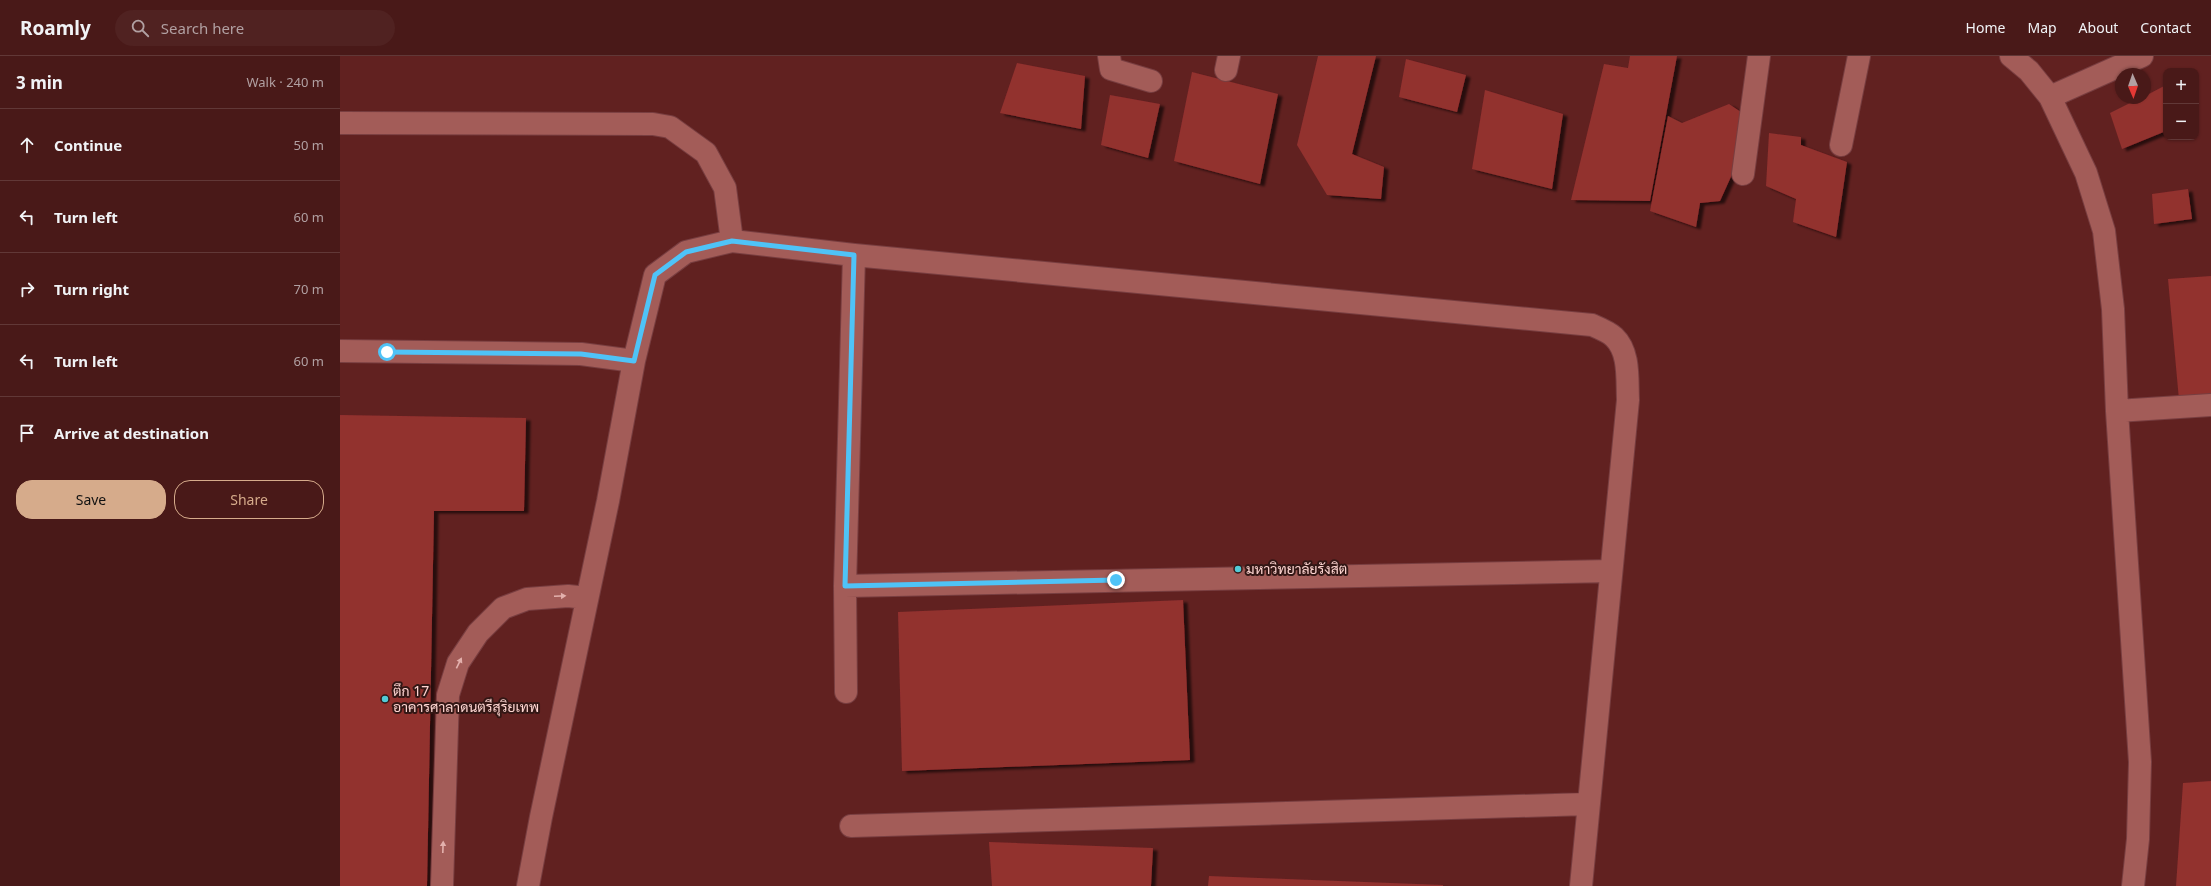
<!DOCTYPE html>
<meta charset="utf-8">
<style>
body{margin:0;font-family:"Noto Sans",Sarabun,sans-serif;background:#502221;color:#f1f3f6}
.controls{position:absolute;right:12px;top:12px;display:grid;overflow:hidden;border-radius:8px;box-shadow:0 1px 3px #0004}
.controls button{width:36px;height:36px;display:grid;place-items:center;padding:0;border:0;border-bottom:1px solid #613837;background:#491918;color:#f1f3f6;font:20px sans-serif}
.compass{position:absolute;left:1775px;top:12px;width:36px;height:36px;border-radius:50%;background:#491918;box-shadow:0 1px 3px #0004;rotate:178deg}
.stop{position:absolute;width:12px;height:12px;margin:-9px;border:3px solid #4fc3f7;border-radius:50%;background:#fff}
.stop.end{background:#4fc3f7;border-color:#fff;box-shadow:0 1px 4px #0008}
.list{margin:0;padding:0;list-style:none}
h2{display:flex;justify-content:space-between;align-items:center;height:52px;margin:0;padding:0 16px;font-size:17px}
h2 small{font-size:13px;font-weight:400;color:#b1a0a2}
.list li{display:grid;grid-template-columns:26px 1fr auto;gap:12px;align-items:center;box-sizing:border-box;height:72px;padding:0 16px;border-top:1px solid #613837}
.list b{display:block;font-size:15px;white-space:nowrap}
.list em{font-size:13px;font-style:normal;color:#b1a0a2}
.actions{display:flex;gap:8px;padding:12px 16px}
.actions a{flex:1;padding:9px 0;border:1px solid #d6ab8b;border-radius:16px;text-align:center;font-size:14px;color:#d6ab8b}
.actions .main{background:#d6ab8b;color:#111}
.icon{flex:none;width:22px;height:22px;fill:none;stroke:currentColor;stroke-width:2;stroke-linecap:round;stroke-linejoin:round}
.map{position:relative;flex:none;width:1871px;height:830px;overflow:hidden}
header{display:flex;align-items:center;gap:24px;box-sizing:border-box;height:56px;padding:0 20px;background:#491918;border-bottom:1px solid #613837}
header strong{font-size:19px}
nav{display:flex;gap:22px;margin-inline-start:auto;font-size:14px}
.search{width:280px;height:36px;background:#502221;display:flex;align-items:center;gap:10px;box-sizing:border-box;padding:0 14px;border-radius:22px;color:#b1a0a2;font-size:15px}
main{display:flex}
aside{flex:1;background:#491918}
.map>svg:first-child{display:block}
.building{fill:#92302f;filter:url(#shadow)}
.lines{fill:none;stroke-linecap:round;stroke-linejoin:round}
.minor-casing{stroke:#783e40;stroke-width:24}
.minor{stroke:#a35c58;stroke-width:22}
.oneway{fill:#e3b1ad}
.route{stroke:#4fc3f7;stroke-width:5}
.poi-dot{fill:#52cbd7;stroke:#331715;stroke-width:1.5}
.labels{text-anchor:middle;stroke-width:4;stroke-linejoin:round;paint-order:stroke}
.poi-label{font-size:14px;fill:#ffd6d2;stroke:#331715;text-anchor:start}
</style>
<header>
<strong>Roamly</strong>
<div class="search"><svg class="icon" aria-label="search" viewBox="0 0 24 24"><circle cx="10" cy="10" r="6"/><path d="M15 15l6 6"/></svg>Search here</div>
<nav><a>Home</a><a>Map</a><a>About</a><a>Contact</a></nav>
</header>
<main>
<aside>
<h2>3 min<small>Walk · 240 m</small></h2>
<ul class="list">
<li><svg class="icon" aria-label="ahead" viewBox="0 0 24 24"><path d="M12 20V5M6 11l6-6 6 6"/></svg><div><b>Continue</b></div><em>50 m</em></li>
<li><svg class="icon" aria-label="left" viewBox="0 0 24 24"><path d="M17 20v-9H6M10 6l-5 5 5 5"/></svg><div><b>Turn left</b></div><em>60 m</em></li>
<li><svg class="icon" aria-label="right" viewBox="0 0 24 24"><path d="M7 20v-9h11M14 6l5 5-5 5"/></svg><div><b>Turn right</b></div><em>70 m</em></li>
<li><svg class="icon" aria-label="left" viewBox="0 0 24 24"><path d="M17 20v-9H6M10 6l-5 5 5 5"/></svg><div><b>Turn left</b></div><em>60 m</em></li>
<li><svg class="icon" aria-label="arrive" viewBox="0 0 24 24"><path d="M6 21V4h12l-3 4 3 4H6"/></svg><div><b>Arrive at destination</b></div></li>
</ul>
<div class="actions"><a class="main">Save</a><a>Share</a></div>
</aside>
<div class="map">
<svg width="1871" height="830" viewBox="0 0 1871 830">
<defs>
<filter id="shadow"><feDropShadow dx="4.5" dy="2.5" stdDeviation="1" flood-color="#0009"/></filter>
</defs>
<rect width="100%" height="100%" fill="#612120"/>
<path class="building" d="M978 0H1036L1012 98 1044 111 1041 143 987 139 957 89Z
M1290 0H1337L1310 145 1231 144 1264 8 1288 12Z
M1066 3 1126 19 1117 56 1059 41Z
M677 7 745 20 741 73 660 57Z
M852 16 938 38 920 128 834 105Z
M1826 29V75L1782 93 1770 57 1800 42H1805V40Z
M1145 34 1223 58 1212 133 1132 113Z
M770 39 820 48 808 102 761 89Z
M1389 48 1404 58 1394 114 1380 145 1360 147 1356 171 1310 155 1328 60 1342 67Z
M1429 77 1461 81V89L1507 106 1496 181 1453 166 1456 143 1426 130Z
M1848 133 1852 163 1814 168 1812 138Z
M1871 220V343L1839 344 1828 223Z
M0 359 186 362 184 455H94L87 830H0Z
M843 544 850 704 562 715 558 556Z
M1871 725V830H1836L1843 727Z
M649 786 813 792 811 830H652Z
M869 820 1103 829V830H868Z"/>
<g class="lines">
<defs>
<path id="minor" d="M769 0 771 13 811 25
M1671 0 1689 15 1710 41 1746 117 1764 175 1773 253 1777 355 1800 706 1798 783 1793 830
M886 14 889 0
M1710 41 1802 0
M0 67 313 68 330 71 366 97 385 132 392 185
M1501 89 1519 0
M1403 118 1419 0
M0 295 241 298 294 305
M1777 355 1871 349
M505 530 1271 515
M506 636 505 530 514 199
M511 770 1247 748
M102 830 108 639 118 607 138 577 163 552 187 543 228 540 247 542
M188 830 201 761 268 445 294 305 315 219 346 196 392 185 514 199 1252 269C1259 272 1269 276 1274 281 1290 296 1287 323 1288 344L1241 830"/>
</defs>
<use href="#minor" class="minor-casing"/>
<use href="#minor" class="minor"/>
</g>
<defs><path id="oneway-solid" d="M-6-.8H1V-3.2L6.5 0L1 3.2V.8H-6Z"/></defs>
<g class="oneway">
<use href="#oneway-solid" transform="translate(220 540) rotate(-2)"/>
<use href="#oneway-solid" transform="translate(119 607) rotate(-64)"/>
<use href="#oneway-solid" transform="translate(103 791) rotate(-88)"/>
</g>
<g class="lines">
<path class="route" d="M47 296 241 298 294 305 315 219 346 196 392 185 514 199 505 530 776 524"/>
</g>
<g class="poi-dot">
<circle cx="898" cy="513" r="4"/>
<circle cx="45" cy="643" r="4"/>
</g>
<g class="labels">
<g class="poi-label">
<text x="906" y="518">มหาวิทยาลัยรังสิต</text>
<text x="53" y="640">ตึก 17<tspan x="53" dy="16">อาคารศาลาดนตรีสุริยเทพ</tspan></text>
</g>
</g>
</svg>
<div class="controls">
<button>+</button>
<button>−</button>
</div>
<svg class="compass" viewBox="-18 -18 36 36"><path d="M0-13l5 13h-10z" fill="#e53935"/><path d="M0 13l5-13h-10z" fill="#b1a0a2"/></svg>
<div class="stop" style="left:47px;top:296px"></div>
<div class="stop end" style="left:776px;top:524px"></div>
</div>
</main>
